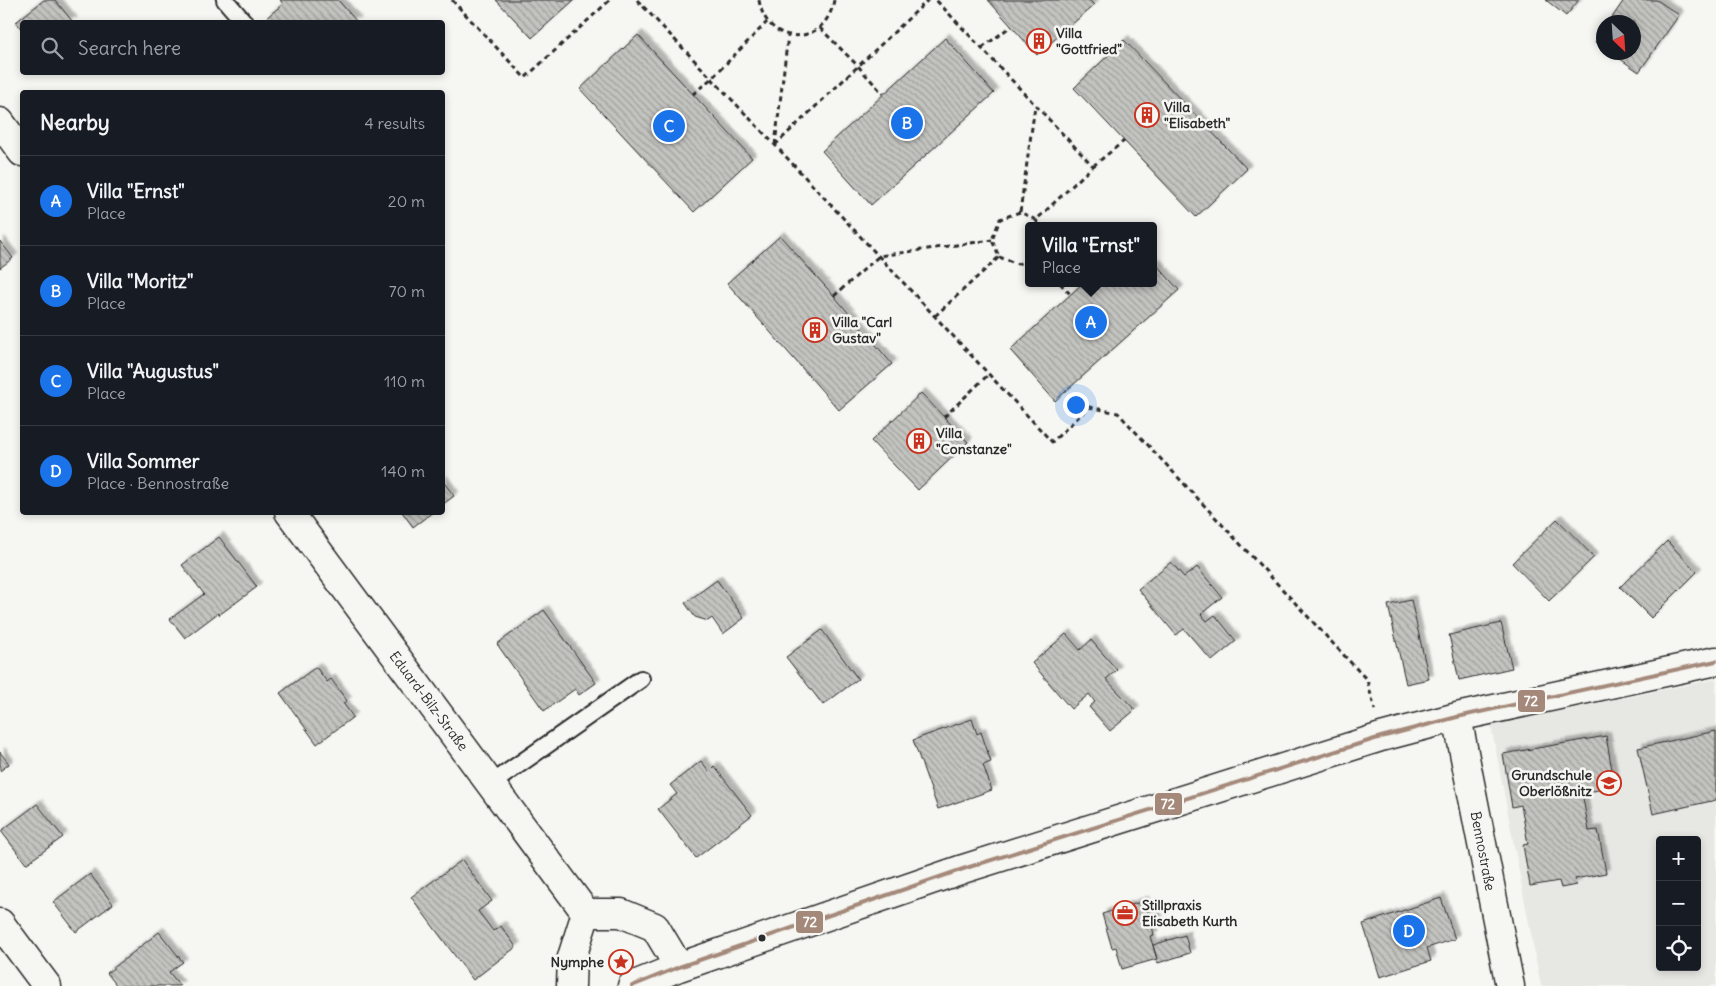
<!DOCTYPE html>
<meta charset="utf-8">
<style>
body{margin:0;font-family:Delius,sans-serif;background:#242831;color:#f1f3f6}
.controls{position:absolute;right:15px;bottom:15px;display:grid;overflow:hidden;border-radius:5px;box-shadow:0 2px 8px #0003}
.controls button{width:45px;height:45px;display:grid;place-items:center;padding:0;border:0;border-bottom:1px solid #363941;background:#171b24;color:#f1f3f6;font:25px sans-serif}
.compass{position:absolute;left:1596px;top:15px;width:45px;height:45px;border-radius:50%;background:#171b24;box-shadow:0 2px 8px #0003;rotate:155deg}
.you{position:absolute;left:1075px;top:404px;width:18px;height:18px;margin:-12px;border:4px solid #fff;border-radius:50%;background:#1a73e8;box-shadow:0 0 0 8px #1a73e833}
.badge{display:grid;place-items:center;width:32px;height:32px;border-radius:50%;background:#1a73e8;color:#fff;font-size:16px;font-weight:700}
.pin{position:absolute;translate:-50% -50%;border:2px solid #fff;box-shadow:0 1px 5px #0006}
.popup{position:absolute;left:1025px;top:222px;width:132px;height:65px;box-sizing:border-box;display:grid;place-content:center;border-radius:5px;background:#171b24;filter:drop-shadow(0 1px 4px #0005);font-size:16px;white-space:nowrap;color:#9ea1a6}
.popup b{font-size:19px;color:#f1f3f6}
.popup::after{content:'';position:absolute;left:50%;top:100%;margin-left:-10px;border:10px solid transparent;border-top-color:#171b24}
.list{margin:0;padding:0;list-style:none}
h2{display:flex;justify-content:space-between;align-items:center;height:65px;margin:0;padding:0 20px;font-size:21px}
h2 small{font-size:16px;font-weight:400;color:#9ea1a6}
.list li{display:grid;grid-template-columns:32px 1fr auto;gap:15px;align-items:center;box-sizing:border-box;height:90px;padding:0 20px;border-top:1px solid #363941}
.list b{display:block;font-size:19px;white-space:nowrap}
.list p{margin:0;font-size:16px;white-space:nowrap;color:#9ea1a6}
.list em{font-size:16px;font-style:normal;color:#9ea1a6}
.icon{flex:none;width:28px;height:28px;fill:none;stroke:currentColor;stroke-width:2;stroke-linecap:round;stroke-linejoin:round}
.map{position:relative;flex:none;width:1716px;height:986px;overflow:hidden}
.search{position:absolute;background:#171b24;box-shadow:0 2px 8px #0003;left:20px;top:20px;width:425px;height:55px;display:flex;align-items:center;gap:12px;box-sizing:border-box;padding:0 18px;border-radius:5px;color:#9ea1a6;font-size:19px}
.panel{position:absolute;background:#171b24;box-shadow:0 2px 8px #0003;left:20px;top:90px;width:425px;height:425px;border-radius:5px}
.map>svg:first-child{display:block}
.built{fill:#e7e7e3;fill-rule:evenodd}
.building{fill:url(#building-back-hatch);stroke:#2b2b2b;filter:url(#shadow)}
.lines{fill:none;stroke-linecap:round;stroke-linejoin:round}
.service-casing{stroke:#2b2b2b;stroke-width:20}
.minor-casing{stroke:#2b2b2b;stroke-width:31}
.path{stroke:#2b2b2b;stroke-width:3;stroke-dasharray:5 4;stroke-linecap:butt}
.service{stroke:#f6f6f2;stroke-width:16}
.minor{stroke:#f6f6f2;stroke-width:28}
.bus-1-casing{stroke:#f6f6f2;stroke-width:8}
.bus-1{stroke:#a4897a;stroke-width:4}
.bus-dot{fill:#2b2b2b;stroke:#f6f6f2;stroke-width:2}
.labels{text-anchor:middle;stroke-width:5;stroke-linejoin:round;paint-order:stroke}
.poi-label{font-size:14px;font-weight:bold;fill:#2b2b2b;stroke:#f6f6f2;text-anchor:start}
.street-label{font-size:14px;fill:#2b2b2b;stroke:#f6f6f2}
.line-badge{stroke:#f6f6f2;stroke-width:2}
.badge-label{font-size:14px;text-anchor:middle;font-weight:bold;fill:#fff}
</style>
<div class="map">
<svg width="1716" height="986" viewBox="0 0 1716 986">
<defs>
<pattern id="building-back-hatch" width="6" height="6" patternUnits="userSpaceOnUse" patternTransform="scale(1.25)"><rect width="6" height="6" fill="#c3c3c0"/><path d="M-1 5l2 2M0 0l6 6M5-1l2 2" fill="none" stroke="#9f9f9c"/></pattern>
<filter id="shadow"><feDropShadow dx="4.5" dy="-4.5" stdDeviation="1" flood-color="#0004"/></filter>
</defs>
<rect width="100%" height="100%" fill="#f6f6f2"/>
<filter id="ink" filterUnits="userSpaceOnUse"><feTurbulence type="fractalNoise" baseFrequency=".02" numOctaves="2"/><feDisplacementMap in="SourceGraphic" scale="10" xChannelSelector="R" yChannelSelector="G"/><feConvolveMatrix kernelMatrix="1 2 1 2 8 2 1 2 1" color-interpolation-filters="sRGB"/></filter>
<g filter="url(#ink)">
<path class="built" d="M1716 679V985L1708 986H1541L1491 725ZM1660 840H1697V967H1660Z"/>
<path class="building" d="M44 0H55L73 22H22V30L16 22Z
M280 0H338L357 22H270L266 18 283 4Z
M496 0H574L532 38Z
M988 0H1089L1094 5 1037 55Z
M1546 0H1579L1566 16Z
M1624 0H1657L1679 15 1639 72 1610 52H1634V22H1609Z
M1604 30V48L1595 42Z
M638 35 752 158 694 212 580 89Z
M945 38 994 93 871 205 822 151Z
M1124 40 1247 169 1196 217 1074 88Z
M780 236 834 296 892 364 839 410 727 283Z
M0 241 13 258 0 268Z
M1154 262 1179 290 1055 401 1010 350 1083 283H1154Z
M921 393 968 442 918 490 871 441Z
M442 480 454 496 442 505Z
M402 512H433L413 527Z
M1557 519 1594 557 1549 601 1512 563Z
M219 537 257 587 219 615 218 613 185 638 170 619 204 594 182 565Z
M1667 541 1697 572 1651 618 1620 587Z
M1171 562 1184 577 1197 567 1222 597 1201 614 1207 621 1215 615 1236 641 1212 661 1184 629 1176 635 1138 589Z
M717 580 744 618 723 634 712 618 708 621 695 617 685 603Z
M1411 600 1429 679 1406 684 1388 605Z
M544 610 596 683 579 695 575 689 544 711 497 644Z
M1501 623 1512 668 1459 680 1449 635Z
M822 630 858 679 823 705 786 657Z
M1066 634 1080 650 1091 640 1117 670 1106 679 1135 710 1110 731 1089 707 1095 702 1089 694 1071 709 1032 663Z
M316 667 327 682 331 679 347 701 343 703 353 717 317 744 280 693Z
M972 719 977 734 981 732 991 762 983 765 992 790 938 809 913 740Z
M1716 731V800L1653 814 1638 748Z
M1606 736 1615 787 1582 793 1589 831 1598 830 1606 873 1575 879 1576 885 1561 888 1559 881 1530 886 1523 845 1528 844 1521 805 1512 807 1503 754Z
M0 752 9 764 0 771Z
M701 761 709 771 714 766 752 815 696 858 658 809 677 794 670 785Z
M37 804 63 837 26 864 1 831Z
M462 860 492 901 478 911 493 931 501 926 516 947 473 980 411 897Z
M90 874 113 904 76 932 53 902Z
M1441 898 1455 939 1427 948 1431 961 1380 977 1363 924Z
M1144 901 1149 917 1156 915 1159 924 1152 926 1154 935 1150 936 1157 959 1122 969 1116 947 1112 948 1102 914Z
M159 932 183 962 169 972 180 986H117L107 973Z
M1185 935 1190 953 1158 963 1153 945Z"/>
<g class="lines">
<defs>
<path id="service" d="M225 0 244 22
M491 784 641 679"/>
<path id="minor" d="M0 122 22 152
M289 512 586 913
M1457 717 1510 986
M586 913H621L655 927 679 967
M0 923 47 986
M571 986 572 957 586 913
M632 986 679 967 963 869 1381 737 1457 717 1716 661"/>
</defs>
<use href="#service" class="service-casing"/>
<use href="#minor" class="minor-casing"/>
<path class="path" d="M452 0 525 78 610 0
M637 0 775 145 1052 442 1089 407 1118 413 1367 680 1375 710
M759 0C766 47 826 48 834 0
M820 28 858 66 883 94
M982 48 1011 26
M693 94 712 78 767 22
M775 145 928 0
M775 145 788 35
M1093 166 1124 141
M1020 212 1035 106
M1036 220 1039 226
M999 257 1018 264 1028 259
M1060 283 1070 294
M834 296 879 256 992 240
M935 316 999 257 992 240 1000 219 1020 212 1036 220 1093 166 936 0
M944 417 989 374"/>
<use href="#service" class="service"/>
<use href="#minor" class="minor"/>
<defs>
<path id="bus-1" d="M632 986 679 967 963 869 1381 737 1457 717 1716 661"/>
</defs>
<use href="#bus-1" class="bus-1-casing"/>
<use href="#bus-1" class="bus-1"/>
</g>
</g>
<defs>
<symbol id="building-ring" viewBox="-11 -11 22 22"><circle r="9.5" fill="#f6f6f2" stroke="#c8321e" stroke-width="1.5"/><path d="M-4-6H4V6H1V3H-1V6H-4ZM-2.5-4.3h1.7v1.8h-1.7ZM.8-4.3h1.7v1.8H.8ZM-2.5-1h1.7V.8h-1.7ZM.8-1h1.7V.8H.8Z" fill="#c8321e"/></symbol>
<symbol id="school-ring" viewBox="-11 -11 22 22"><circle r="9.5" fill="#f6f6f2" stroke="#c8321e" stroke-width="1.5"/><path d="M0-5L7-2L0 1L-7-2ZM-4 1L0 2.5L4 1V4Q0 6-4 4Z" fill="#c8321e"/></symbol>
<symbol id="office-ring" viewBox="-11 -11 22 22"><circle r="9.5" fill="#f6f6f2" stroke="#c8321e" stroke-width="1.5"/><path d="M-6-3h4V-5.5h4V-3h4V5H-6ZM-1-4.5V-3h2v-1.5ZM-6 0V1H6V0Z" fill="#c8321e"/></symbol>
<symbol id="sight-ring" viewBox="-11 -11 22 22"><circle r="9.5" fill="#f6f6f2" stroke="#c8321e" stroke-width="1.5"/><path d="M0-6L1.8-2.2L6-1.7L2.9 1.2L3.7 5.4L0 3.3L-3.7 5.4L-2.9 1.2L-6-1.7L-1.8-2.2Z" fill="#c8321e"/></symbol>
</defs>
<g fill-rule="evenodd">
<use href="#building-ring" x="1025" y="27" width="28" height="28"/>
<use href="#building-ring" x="1133" y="101" width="28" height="28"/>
<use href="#building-ring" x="801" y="316" width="28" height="28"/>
<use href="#building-ring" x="905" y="427" width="28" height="28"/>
<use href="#school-ring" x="1595" y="769" width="28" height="28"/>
<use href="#office-ring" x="1111" y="899" width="28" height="28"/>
<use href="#sight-ring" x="607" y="948" width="28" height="28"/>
</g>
<circle class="bus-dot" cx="762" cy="938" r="4.5"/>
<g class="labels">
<g class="poi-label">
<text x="1056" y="38">Villa<tspan x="1056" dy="16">"Gottfried"</tspan></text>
<text x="1164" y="112">Villa<tspan x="1164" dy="16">"Elisabeth"</tspan></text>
<text x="832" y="327">Villa "Carl<tspan x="832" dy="16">Gustav"</tspan></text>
<text x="936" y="438">Villa<tspan x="936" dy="16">"Constanze"</tspan></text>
<text x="1592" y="780" text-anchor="end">Grundschule<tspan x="1592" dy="16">Oberlößnitz</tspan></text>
<text x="1142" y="910">Stillpraxis<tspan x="1142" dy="16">Elisabeth Kurth</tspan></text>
<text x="604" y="967" text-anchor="end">Nymphe</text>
</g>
<g class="street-label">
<text transform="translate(429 701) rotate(53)" y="5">Eduard-Bilz-Straße</text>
<text transform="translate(1483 851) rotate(79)" y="5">Bennostraße</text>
</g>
</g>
<g class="line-badge">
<rect x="1517" y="689" width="29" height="24" rx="5" fill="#a4897a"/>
<rect x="1154" y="792" width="29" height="24" rx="5" fill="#a4897a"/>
<rect x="795" y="910" width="29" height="24" rx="5" fill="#a4897a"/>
</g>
<g class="badge-label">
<text x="1531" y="706">72</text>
<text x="1168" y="809">72</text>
<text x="810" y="927">72</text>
</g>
</svg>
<div class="controls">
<button>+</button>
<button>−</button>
<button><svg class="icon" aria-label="locate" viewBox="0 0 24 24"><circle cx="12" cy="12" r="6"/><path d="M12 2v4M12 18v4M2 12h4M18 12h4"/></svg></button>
</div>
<svg class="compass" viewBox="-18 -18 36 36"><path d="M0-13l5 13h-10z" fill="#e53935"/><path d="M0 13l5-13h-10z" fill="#9ea1a6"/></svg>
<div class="you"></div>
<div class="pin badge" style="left:1091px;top:322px">A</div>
<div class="popup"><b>Villa &quot;Ernst&quot;</b>Place</div>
<div class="pin badge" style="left:907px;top:123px">B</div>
<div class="pin badge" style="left:669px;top:126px">C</div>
<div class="pin badge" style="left:1409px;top:931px">D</div>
<div class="search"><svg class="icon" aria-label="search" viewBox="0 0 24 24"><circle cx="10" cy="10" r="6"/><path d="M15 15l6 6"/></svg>Search here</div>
<section class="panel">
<h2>Nearby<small>4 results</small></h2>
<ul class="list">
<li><span class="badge">A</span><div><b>Villa &quot;Ernst&quot;</b><p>Place</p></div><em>20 m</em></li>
<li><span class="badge">B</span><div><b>Villa &quot;Moritz&quot;</b><p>Place</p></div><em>70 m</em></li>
<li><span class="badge">C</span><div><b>Villa &quot;Augustus&quot;</b><p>Place</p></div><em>110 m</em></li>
<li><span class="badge">D</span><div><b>Villa Sommer</b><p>Place · Bennostraße</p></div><em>140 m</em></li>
</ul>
</section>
</div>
